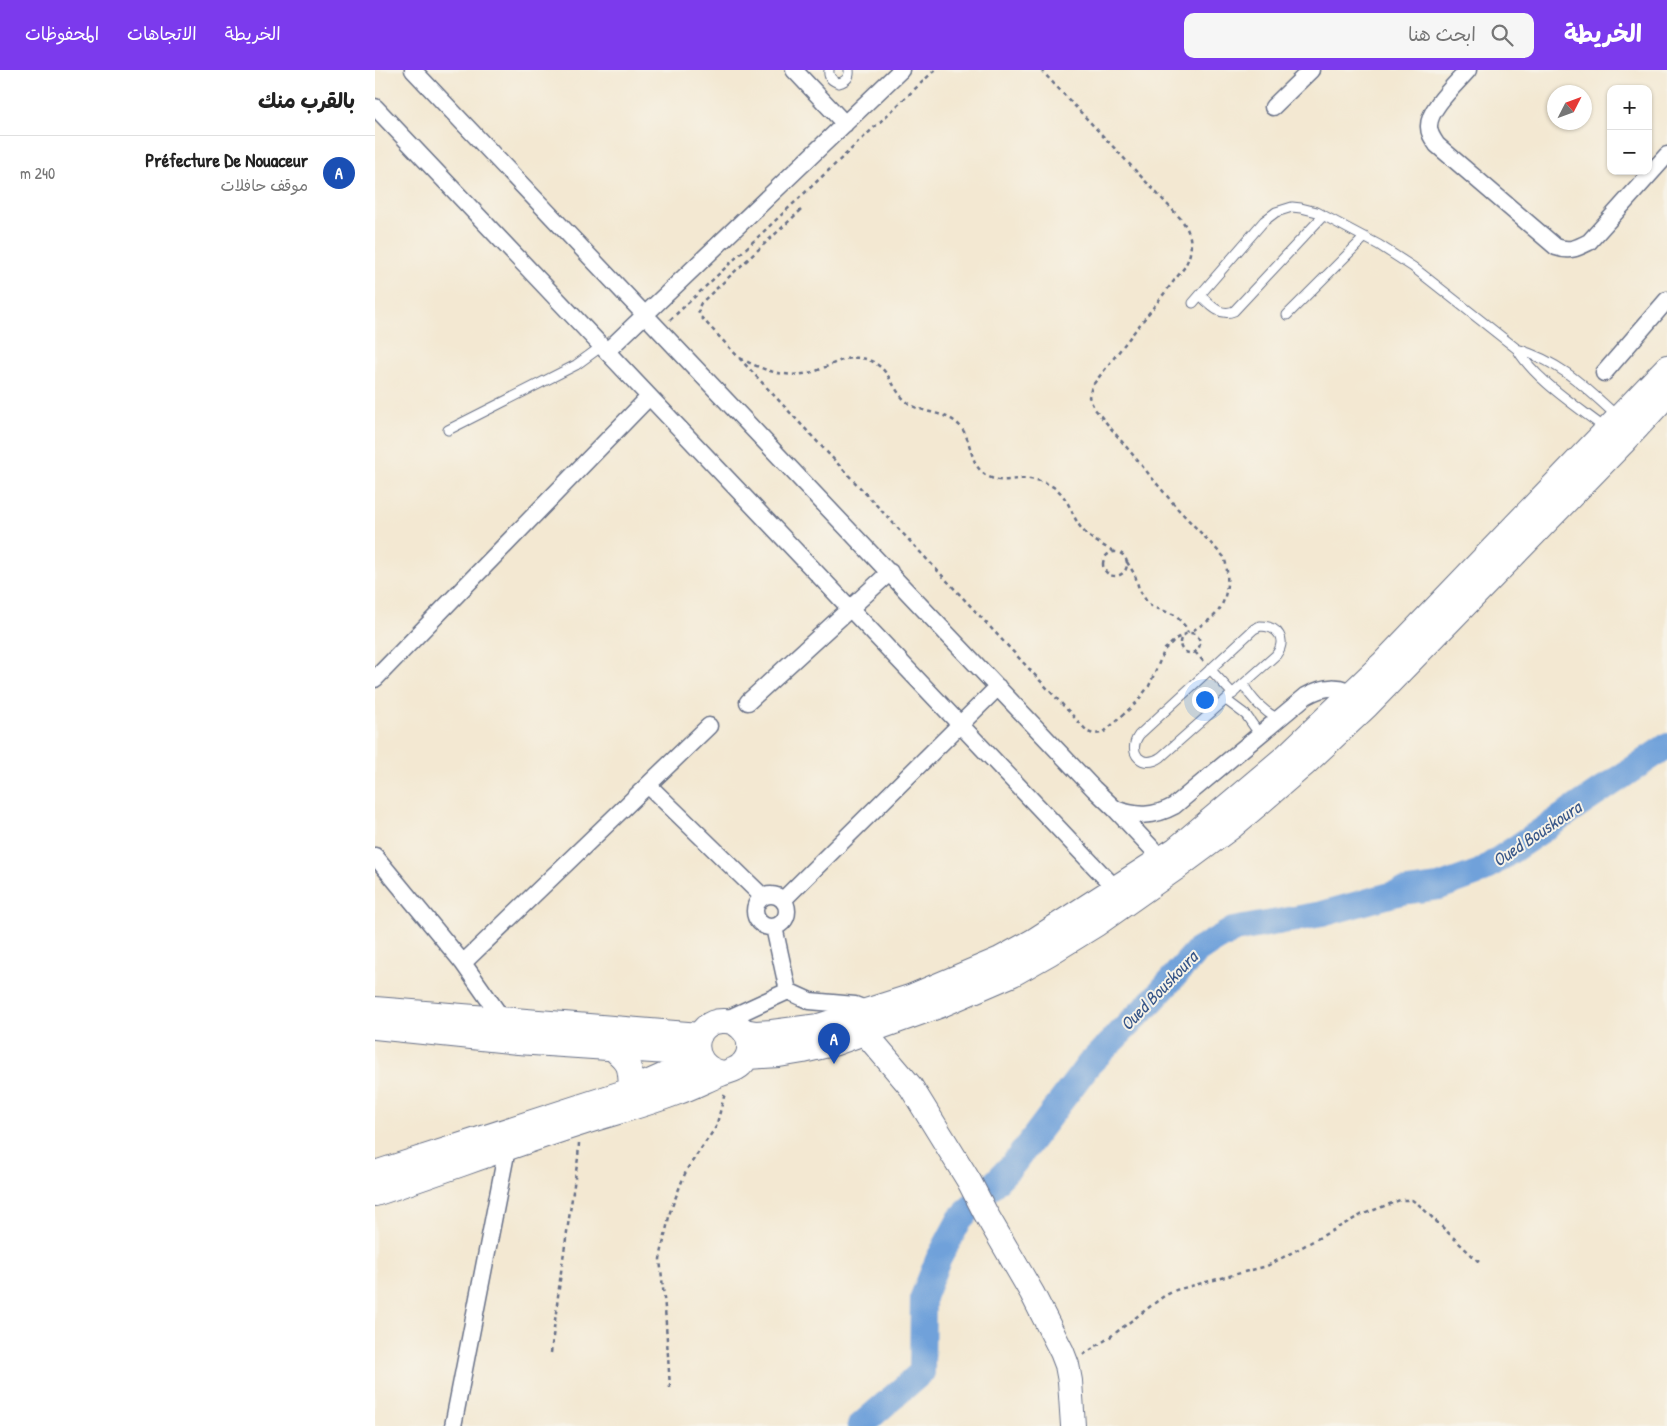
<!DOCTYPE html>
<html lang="ar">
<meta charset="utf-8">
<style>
body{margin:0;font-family:"Patrick Hand","Playpen Sans Arabic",sans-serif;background:#f6f6f6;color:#222;direction:rtl}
.controls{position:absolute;right:15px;top:15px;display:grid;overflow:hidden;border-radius:10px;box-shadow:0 1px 4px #0004}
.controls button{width:45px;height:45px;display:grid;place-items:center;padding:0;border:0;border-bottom:1px solid #e0e0e0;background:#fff;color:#222;font:25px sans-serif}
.compass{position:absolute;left:1172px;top:15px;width:45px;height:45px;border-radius:50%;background:#fff;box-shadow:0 1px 4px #0004;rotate:48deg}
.you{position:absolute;left:829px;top:629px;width:18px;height:18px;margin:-12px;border:4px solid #fff;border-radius:50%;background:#1a73e8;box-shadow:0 0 0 8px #1a73e833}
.badge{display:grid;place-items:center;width:32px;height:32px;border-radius:50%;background:#7c3aed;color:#fff;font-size:16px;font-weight:700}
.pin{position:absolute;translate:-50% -41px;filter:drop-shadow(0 1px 2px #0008)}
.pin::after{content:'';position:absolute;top:26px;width:18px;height:15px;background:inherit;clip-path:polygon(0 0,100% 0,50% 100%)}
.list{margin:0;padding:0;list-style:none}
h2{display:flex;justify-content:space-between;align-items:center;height:65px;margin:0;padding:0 20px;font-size:21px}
h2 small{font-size:16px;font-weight:400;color:#767676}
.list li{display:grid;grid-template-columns:32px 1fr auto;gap:15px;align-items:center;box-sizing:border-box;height:75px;padding:0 20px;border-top:1px solid #e0e0e0}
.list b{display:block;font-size:19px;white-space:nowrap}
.list p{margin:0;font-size:16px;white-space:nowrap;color:#767676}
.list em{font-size:16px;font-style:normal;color:#767676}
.icon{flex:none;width:28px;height:28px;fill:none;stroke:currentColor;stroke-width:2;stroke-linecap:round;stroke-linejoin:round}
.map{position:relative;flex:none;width:1292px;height:1356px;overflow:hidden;direction:ltr}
header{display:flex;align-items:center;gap:30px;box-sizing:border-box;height:70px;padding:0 25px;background:#7c3aed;color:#fff}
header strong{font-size:24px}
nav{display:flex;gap:28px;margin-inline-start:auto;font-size:18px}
.search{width:350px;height:45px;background:#f6f6f6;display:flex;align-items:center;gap:12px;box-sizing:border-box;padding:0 18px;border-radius:10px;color:#767676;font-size:19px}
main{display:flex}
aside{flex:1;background:#fff}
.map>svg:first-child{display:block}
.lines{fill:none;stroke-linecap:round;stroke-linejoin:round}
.river{stroke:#6fa1da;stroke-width:26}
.lane-casing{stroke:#677087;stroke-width:11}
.street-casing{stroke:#677087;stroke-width:19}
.secondary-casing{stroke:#677087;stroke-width:26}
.path{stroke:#677087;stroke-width:2.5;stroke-dasharray:4 4;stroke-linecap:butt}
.lane{stroke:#fff;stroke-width:9}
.street{stroke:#fff;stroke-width:16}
.secondary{stroke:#fff;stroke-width:24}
.labels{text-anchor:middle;stroke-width:4;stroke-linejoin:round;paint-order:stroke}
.water-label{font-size:18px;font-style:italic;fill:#385789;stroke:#f7f3e8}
</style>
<header>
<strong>الخريطة</strong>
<div class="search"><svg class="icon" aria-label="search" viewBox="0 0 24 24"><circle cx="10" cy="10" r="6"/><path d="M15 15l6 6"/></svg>ابحث هنا</div>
<nav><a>الخريطة</a><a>الاتجاهات</a><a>المحفوظات</a></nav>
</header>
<main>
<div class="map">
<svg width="1292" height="1356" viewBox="0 0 1292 1356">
<rect width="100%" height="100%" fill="#f7f3e8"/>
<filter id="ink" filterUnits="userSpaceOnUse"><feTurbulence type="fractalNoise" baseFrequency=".02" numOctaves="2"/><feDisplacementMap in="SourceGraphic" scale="10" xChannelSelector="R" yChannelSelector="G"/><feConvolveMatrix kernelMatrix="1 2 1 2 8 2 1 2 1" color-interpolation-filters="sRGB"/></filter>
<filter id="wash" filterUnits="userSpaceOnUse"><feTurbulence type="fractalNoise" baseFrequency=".0096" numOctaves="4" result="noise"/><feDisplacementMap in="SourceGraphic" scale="20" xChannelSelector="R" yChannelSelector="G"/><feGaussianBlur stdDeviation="1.12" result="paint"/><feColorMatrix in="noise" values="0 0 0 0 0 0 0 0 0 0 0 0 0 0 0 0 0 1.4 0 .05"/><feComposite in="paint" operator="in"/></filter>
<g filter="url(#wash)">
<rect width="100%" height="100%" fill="#f3e8d2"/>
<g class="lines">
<path class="river" d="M485 1356 547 1302 548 1227 563 1190 585 1149 640 1092 714 994 777 931 822 881 858 860 947 844 1026 822 1064 817 1105 802 1292 676"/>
</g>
</g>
<g filter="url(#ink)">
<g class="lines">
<defs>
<path id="lane" d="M454 0C453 7 457 11 464 13 471 11 475 7 474 0
M825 225C835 234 844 247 859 241L948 146
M818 233 889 151 901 142 917 137 926 138 942 142 1004 175 1038 197 1142 279
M912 245 990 167
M1231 359C1203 337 1160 310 1142 279 1186 292 1210 317 1243 347
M73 360 201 295 227 276
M885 556C904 556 912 570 901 585L786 687C768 700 751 683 764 665L879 559Z
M835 599 858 624
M868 614C877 630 887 640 903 649
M851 630 871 645 885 665"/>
<path id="street" d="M38 0 719 719 740 739 786 788
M419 0 470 54
M1093 0C1081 14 1053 39 1054 57 1054 64 1058 69 1062 75L1181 177C1195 182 1202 178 1214 172L1292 85
M0 37 740 818
M898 37 936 0
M232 281 526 0
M1229 303 1292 230
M0 609 274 327
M373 632 515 502
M273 715 388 827
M740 739C761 747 779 747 799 736L931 626C948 616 967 613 983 628
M0 786 88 893 128 950
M380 841a16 16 0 1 1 32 0a16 16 0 1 1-32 0Z
M408 830 623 617
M399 857 413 921
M88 893 334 656
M350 950 413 921 435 931 480 935 493 940
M78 1356 132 1079"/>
<path id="secondary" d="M0 939 325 965
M0 957 143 972 323 984
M369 961 381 963 397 962 444 956 535 927 625 889 658 871 801 779 910 687 1007 594 1292 297
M490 963 536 1017 594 1111 611 1144 657 1223 687 1282 692 1295 695 1311 698 1356
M237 978C256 994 255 996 256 1020
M373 987 404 985 428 981 461 973 564 936 638 904 675 883 722 854 800 799 858 756 929 695 992 636 1248 373 1292 325
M0 1103 256 1020 326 989
M0 1124C69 1101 138 1075 207 1053 238 1043 270 1035 301 1023 316 1018 331 1010 346 1004 353 1001 360 1001 366 995 377 985 377 968 366 958 362 954 356 951 350 951 317 949 310 996 348 1003"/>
</defs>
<use href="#lane" class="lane-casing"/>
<use href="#street" class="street-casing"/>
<use href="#secondary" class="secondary-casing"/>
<path class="path" d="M666 0 806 149C818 165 819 181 809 198L717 316 714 327 719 338 802 438 849 487C855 503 853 531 841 544 834 552 823 556 815 563
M426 140 326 233 323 239 325 246 713 662 718 664 728 663 760 634 774 616 790 579 802 568 809 565
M295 250 560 0
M365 288C389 301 414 310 441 301 459 294 474 283 494 290 516 299 516 319 532 332 548 345 570 340 585 356 597 370 594 391 608 403 623 416 638 407 655 409 664 410 672 413 680 418 693 427 696 443 704 455 712 468 727 475 740 482
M728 494a12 12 0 1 1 24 0a12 12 0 1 1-24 0Z
M752 492 760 505 764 519 772 532 778 537 800 545 810 556 813 563
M805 573a10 10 0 1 1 20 0a10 10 0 1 1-20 0Z
M820 582 828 591
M176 1283 186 1202 203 1088 204 1073
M708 1285 735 1267 789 1226 801 1220 892 1196 986 1145 1025 1130H1037L1043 1134 1104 1192
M295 1318 290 1238 285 1189 295 1142 307 1111 312 1099 341 1057 350 1023"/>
<use href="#lane" class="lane"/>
<use href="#street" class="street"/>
<use href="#secondary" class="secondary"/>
</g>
</g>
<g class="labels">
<g class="water-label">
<text transform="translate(1162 764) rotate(-34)" y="6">Oued Bouskoura</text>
<text transform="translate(784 921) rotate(-46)" y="6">Oued Bouskoura</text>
</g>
</g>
</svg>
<div class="controls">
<button>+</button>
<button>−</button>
</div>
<svg class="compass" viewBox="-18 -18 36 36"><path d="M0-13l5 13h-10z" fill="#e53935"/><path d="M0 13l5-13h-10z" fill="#767676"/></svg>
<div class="you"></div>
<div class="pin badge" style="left:459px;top:994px;background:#1a4fb4">A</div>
</div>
<aside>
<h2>بالقرب منك<small></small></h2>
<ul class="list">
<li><span class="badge" style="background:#1a4fb4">A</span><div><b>Préfecture De Nouaceur</b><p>موقف حافلات</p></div><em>240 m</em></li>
</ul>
</aside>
</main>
